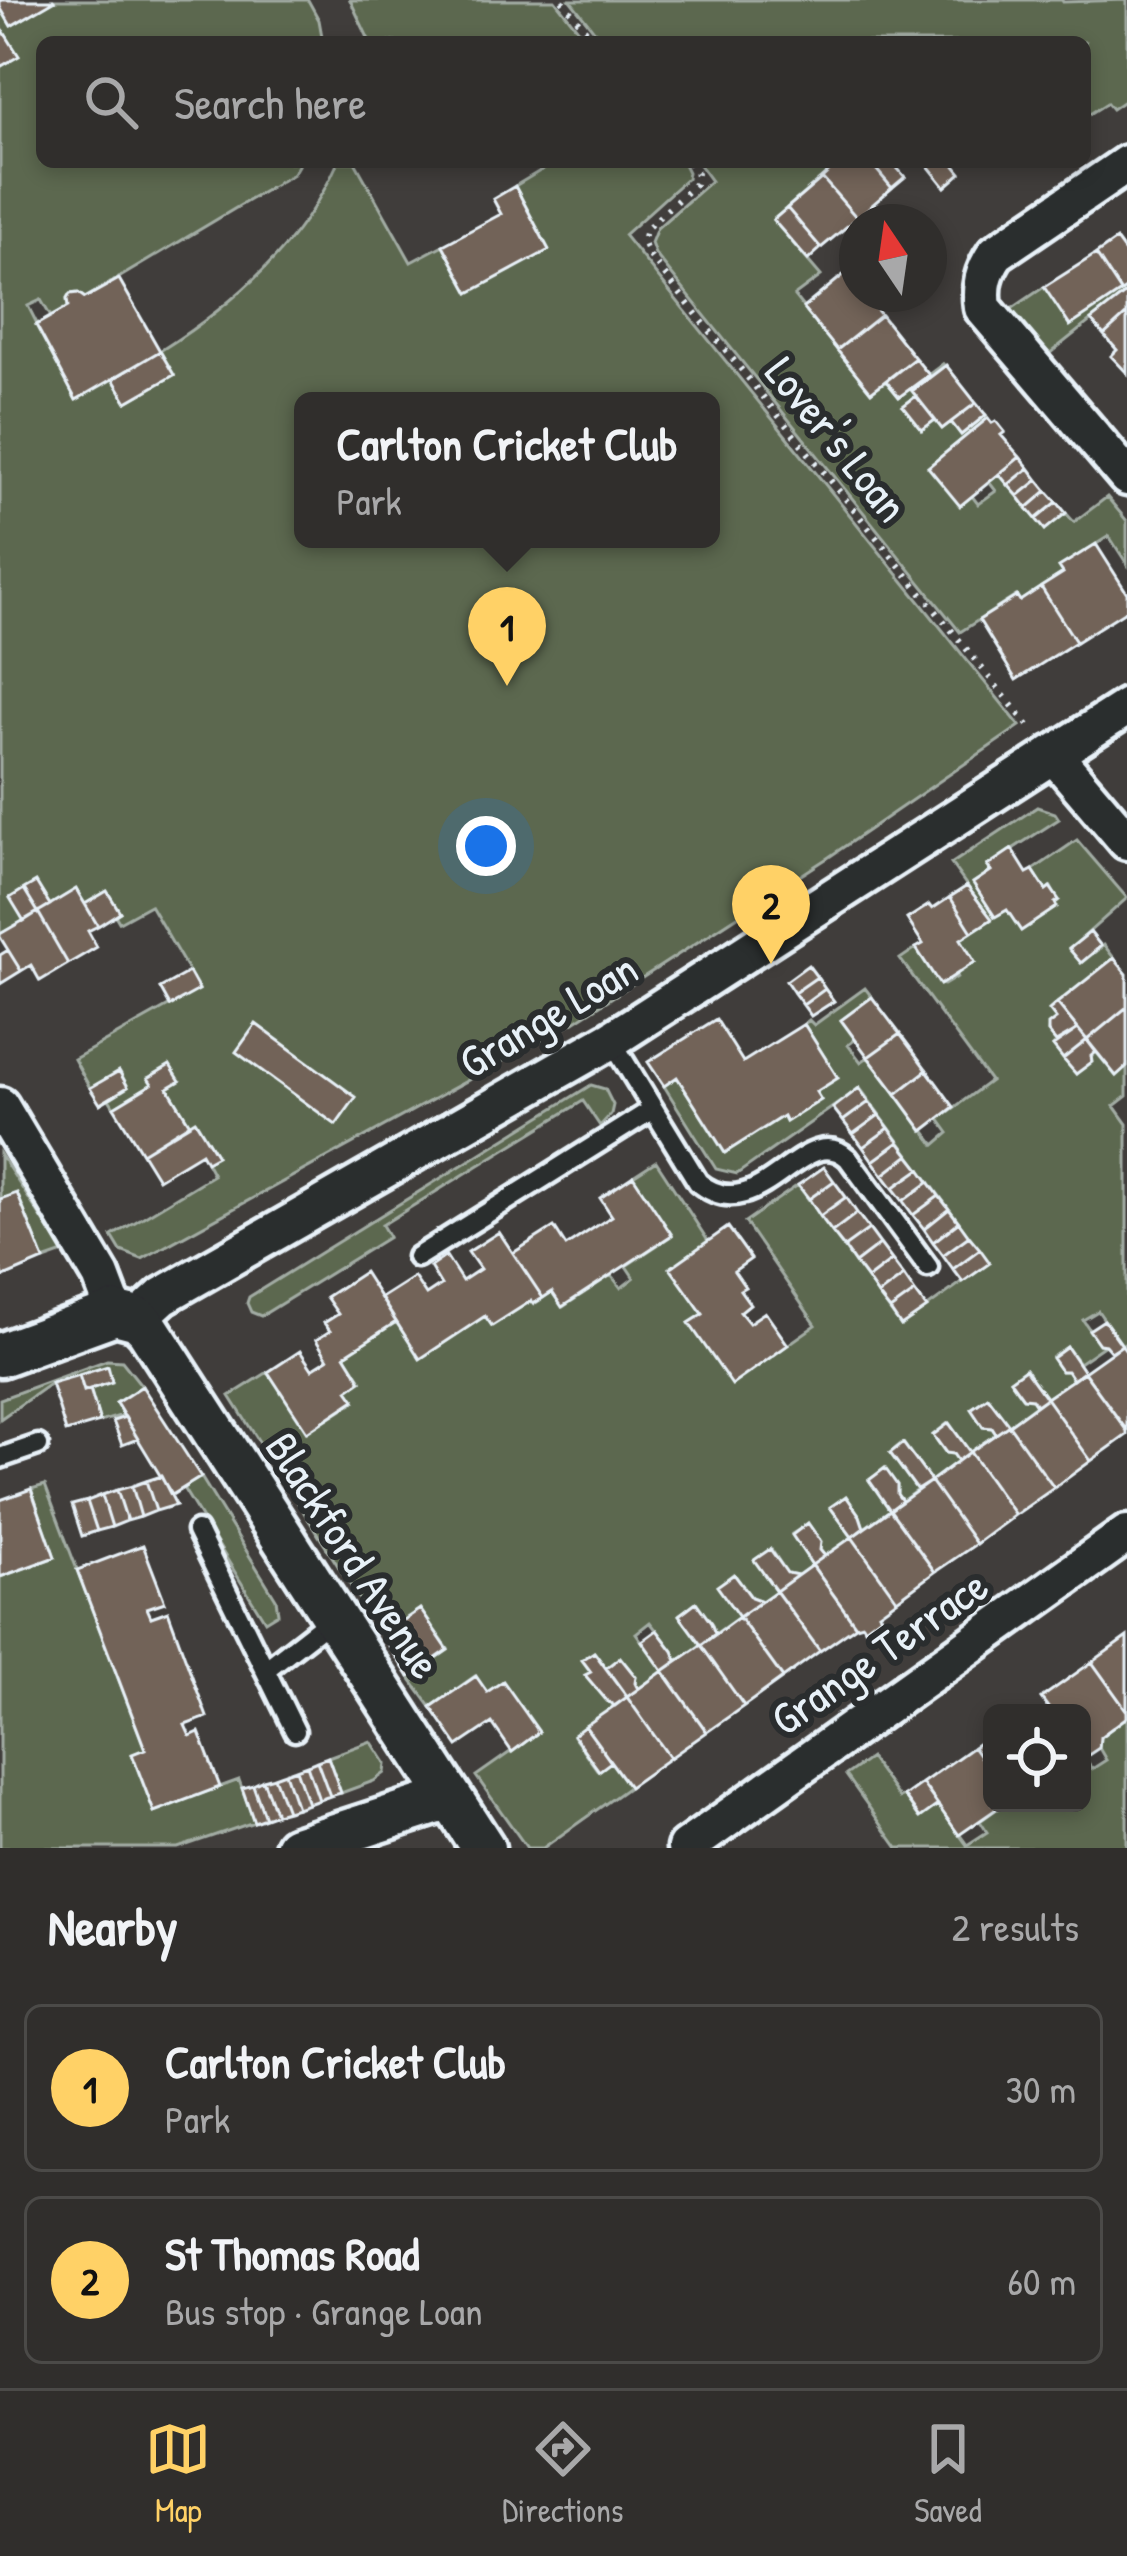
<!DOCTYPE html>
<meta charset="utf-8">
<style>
body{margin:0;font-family:"Patrick Hand",sans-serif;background:#3c3a38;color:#f1f3f6}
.controls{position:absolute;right:36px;bottom:36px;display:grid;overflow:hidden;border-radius:18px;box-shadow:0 6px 18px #0003}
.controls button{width:108px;height:108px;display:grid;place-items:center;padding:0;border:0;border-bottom:3px solid #4b4a48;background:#302e2c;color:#f1f3f6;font:60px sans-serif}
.compass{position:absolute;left:839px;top:204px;width:108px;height:108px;border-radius:50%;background:#302e2c;box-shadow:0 6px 18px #0003;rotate:347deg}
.you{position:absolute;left:486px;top:846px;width:42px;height:42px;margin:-30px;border:9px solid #fff;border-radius:50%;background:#1a73e8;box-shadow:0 0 0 18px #1a73e833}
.badge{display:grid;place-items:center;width:78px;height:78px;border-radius:50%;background:#ffd166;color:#111;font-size:39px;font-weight:700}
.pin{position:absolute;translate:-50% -99px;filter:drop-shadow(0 3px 6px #0008)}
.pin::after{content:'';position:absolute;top:63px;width:42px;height:36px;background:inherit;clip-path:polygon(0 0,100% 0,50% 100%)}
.popup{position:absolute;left:294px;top:392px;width:426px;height:156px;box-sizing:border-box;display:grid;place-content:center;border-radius:18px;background:#302e2c;filter:drop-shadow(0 3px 9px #0005);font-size:39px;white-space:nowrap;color:#a8a8a9}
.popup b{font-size:45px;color:#f1f3f6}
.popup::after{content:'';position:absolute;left:50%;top:100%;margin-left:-24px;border:24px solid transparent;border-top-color:#302e2c}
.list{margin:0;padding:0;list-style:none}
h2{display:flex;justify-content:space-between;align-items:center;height:156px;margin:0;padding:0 48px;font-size:51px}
h2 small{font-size:39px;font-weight:400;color:#a8a8a9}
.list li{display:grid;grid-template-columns:78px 1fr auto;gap:36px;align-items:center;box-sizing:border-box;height:168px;margin:0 24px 24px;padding:0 24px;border:3px solid #4b4a48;border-radius:18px}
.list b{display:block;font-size:45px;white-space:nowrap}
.list p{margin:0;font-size:39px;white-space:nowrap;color:#a8a8a9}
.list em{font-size:39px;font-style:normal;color:#a8a8a9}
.icon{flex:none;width:66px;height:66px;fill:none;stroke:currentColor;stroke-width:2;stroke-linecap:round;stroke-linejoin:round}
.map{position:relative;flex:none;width:1127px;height:1848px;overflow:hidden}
.search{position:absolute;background:#302e2c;box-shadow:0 6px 18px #0003;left:36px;right:36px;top:36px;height:132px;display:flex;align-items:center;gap:30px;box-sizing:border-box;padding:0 42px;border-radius:18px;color:#a8a8a9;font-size:45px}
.sheet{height:540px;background:#302e2c}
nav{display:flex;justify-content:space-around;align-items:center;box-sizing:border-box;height:168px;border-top:3px solid #4b4a48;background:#302e2c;font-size:33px;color:#a8a8a9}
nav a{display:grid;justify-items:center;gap:6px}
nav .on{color:#ffd166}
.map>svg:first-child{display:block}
.green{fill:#5c674f;stroke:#a2aca4;stroke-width:3;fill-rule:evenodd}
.building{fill:#726358;stroke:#e8f1f8;stroke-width:3}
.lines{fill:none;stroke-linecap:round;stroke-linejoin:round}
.service-casing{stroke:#e8f1f8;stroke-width:27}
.minor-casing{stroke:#e8f1f8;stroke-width:45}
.tertiary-casing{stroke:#e8f1f8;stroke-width:51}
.path{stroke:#e8f1f8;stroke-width:6;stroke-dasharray:3 9;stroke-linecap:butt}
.service{stroke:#2a2d2e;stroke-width:18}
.minor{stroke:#2a2d2e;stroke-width:36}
.tertiary{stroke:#2a2d2e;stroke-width:42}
.labels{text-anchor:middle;stroke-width:12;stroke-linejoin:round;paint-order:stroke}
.street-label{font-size:45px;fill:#e8f1f8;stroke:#2a2d2e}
</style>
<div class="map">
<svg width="1127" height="1848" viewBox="0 0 1127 1848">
<rect width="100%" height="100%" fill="#403d3b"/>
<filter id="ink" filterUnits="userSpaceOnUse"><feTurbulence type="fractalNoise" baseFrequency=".00833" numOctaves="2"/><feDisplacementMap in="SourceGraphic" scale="24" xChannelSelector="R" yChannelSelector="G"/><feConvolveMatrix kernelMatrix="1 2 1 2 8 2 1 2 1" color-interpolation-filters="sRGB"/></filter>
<g filter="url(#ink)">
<path class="green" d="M53 0H308L319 20 323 42H42V162H300L293 174 85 298 78 293 70 294 67 299 68 307 51 317 41 300 28 306 76 400 113 379 127 402 174 375 160 351C236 303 301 245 338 162H355L411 262 443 245 469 292 515 186 555 162H683L688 172 687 178 624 235 1020 726 829 857 574 1022 142 1259 121 1251 112 1236 213 1175 206 1162 216 1155 196 1121 190 1124 168 1088 179 1081 149 1078 152 1084 114 1107 109 1099 128 1087 120 1072 90 1088 74 1059 199 989 150 905 119 922 115 915 120 912 107 891 85 904 75 890 50 905 36 883 11 897 24 921 0 934V67L18 56 0 25V7L11 26ZM303 401H711V539H303Z
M350 0H555L588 42H370Z
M570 0H1062L1063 2 1127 0V99L1112 109 1107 103 1085 117V42H603Z
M697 162H840L773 220 821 276 794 296 871 392 886 381 899 397 944 363 913 391 916 396 903 406 935 420 942 429 951 422 962 434 986 415 988 418 929 467 972 496 978 504 996 491 989 482 999 474 1045 529 1066 513 1074 522 1107 497 1127 521V564L1109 536 1060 567 1063 573 1020 601 1016 596 960 632 655 254 651 243 657 228 711 181Z
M1044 287 1127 288V292L1049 354 1010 310Z
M1037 807 1055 813 1059 819 988 865 991 871 973 883 995 916 1007 910 1021 931 1056 907 1055 903 1058 901 1051 887 1046 890 1033 870 1077 840 1127 898 1070 949 1081 963 1104 945 1114 958 1050 1010 1056 1019 1049 1025 1048 1032 1056 1042 1053 1046 1076 1074 1096 1052 1115 1075 1127 1066V1096L1114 1106 1127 1124V1341L1122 1345 1098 1311 1083 1320 1099 1343 1105 1345 1079 1363 1067 1347 1052 1357 1061 1371H1067L1073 1380 1046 1398 1025 1369 1010 1380 1022 1397 1032 1399 1036 1405 1009 1425 988 1397 972 1408 983 1427 992 1428 996 1434 970 1452 948 1423 933 1435 946 1453 953 1454 958 1461 931 1481 902 1443 890 1453 917 1490 902 1501 897 1494V1485L885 1469 869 1480 890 1510 864 1528 860 1516 846 1496 831 1507 852 1537 825 1556 820 1550 821 1541 808 1524 792 1534 812 1565 798 1575 787 1573 771 1549 755 1560 776 1591 762 1601 751 1597 733 1574 718 1586 739 1617 715 1634 711 1623 697 1603 680 1614 701 1645 677 1661 673 1651 650 1622 636 1633 663 1671 638 1689 635 1683 636 1677 620 1657 606 1668 594 1652 583 1659 591 1672 586 1676 615 1706 573 1736 598 1771 611 1762 629 1787 543 1848H527L476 1776 539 1732 487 1692 475 1676 431 1707 409 1677 448 1649 420 1609 382 1635 230 1396 268 1372 308 1431 355 1401 348 1390 361 1380 345 1355 396 1322 421 1358 485 1316 492 1325 531 1301 534 1304 552 1292 563 1307 611 1275 621 1288 634 1278 626 1266 671 1236 633 1176 656 1161 708 1241 671 1268 703 1314 690 1324 732 1384 816 1325 745 1222 798 1185 901 1326 989 1263 860 1088 737 1174 716 1169 664 1086 677 1077 724 1152 783 1116 786 1121 821 1100 816 1092 837 1077 804 1024 809 1020 814 1025 865 988 872 997 841 1020 856 1039 848 1045 861 1062 868 1057 935 1145 949 1133 939 1119 990 1081 900 959 916 948 939 984 944 985 957 977 961 939 991 919 951 864Z
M591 1085 605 1089 613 1105 611 1114 600 1126 583 1101 382 1225 389 1237 261 1316 251 1312 247 1303 249 1297Z
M0 1154 64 1253 44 1260 17 1194 0 1199Z
M107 1360 122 1361 142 1386 116 1403 123 1415 100 1422 90 1389 112 1381 107 1367 51 1383 0 1419V1399Z
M201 1477 276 1599 278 1613 265 1621 183 1488Z
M45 1485 145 1749 132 1755 154 1811 239 1780 254 1822 178 1848H0V1577L55 1557 31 1489Z
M1127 1717V1848H898L846 1775 870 1758 899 1798 904 1796 919 1817 938 1805 967 1845 987 1832 980 1821 1005 1803H1082V1755L1092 1769 1106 1760 1099 1748 1100 1737Z
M371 1741 386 1764 385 1773 374 1781 341 1793 328 1757Z"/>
<path class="building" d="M0 0H53L54 1 11 26 0 7Z
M4 32 19 56 0 67V35Z
M840 162H870L892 188 857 218 822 178Z
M870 162H892L905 177 892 188Z
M925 162H952L961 173 945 187Z
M822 178 857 218 821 248 787 208Z
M515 186 549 250 469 293 443 245 501 214 493 199Z
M787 208 821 248 808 260 773 220Z
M1116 240 1127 255V288L1121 292 1096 254Z
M1096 254 1121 292 1070 326 1044 287Z
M847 272 857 285V294H864L881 315 837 350 803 308Z
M119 279 160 351 76 400 36 325 68 307 67 299 70 294 78 293 85 298Z
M1127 292V314L1104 335 1091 320Z
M1127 314V373L1111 356 1117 350 1104 335Z
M881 315 915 358 871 392 837 350Z
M160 351 174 375 127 402 113 379Z
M915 358 929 375 899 397 886 381Z
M946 365 976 403 942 429 912 391Z
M916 396 935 420 922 430 903 406Z
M976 403 986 415 961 435 951 422Z
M988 418 992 423 996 421 1005 432 1001 435 1020 457 960 506 928 467Z
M1020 457 1029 468 1008 485 999 474Z
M1029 468 1038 480 1018 496 1008 485Z
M1038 480 1047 491 1027 508 1018 496Z
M1047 491 1057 502 1036 519 1027 508Z
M1057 502 1066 513 1045 530 1036 519Z
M1096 544 1127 593V610L1076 642 1041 587 1063 573 1059 567Z
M1041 587 1076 642 1016 680 979 620 1017 596 1020 601Z
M1012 849 1027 873 1033 870 1046 890 1050 887 1059 900 1055 903 1057 907 1021 931 1007 910 995 917 973 883 991 871 987 866Z
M36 882 50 905 38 912 24 889Z
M967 886 992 919 972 932 950 897Z
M24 889 38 912 24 921 10 898Z
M76 889 98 926 88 931 97 947 68 964 38 912Z
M107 891 120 912 98 926 85 904Z
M950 897 972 932 961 939 975 962 940 985 916 948 923 944 907 919 929 905 932 909Z
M38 912 68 964 40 981 31 965 21 971 0 937V934Z
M1090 932 1101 946 1081 963 1069 949Z
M8 950 21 971 0 984V955Z
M1114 958 1127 974V1007L1087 1040 1057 1003Z
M808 965 817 977 794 993 786 981Z
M189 972 199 990 170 1006 160 988Z
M817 977 825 989 803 1005 794 993Z
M825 989 834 1001 811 1016 803 1005Z
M872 997 900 1034 868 1057 841 1020Z
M1057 1003 1078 1029 1056 1042 1048 1032V1025L1056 1019 1049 1010Z
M1127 1007V1066L1116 1076 1087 1040Z
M716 1019 743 1062 804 1024 838 1078 816 1092 821 1100 786 1122 783 1116 725 1153 677 1077 664 1086 648 1062Z
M256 1024 356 1097 336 1125 236 1052Z
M1078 1029 1087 1040 1063 1059 1053 1046Z
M900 1034 927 1070 896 1094 868 1057Z
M1087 1040 1096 1052 1091 1056 1092 1062 1076 1074 1063 1059Z
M170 1065 180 1081 168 1088 190 1124 142 1153 114 1107 152 1084 148 1078Z
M927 1070 954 1107 923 1131 896 1094Z
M119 1071 128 1087 100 1104 90 1088Z
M859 1088 869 1102 843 1121 833 1108Z
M869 1102 879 1115 853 1134 843 1121Z
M879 1115 889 1128 863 1147 853 1134Z
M195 1120 217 1156 206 1162 201 1153 158 1179 142 1153Z
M889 1128 899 1142 873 1161 863 1147Z
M899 1142 909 1155 883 1175 873 1161Z
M909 1155 920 1169 893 1188 883 1175Z
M824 1167 834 1181 809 1199 798 1185Z
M920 1169 929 1182 903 1201 893 1188Z
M633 1176 672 1235 562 1307 552 1292 543 1298 513 1253 554 1227 566 1246 612 1216 600 1198Z
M834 1181 846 1197 820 1216 809 1199Z
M929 1182 939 1196 913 1215 903 1201Z
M17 1193 44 1260 4 1277 0 1267V1199Z
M939 1196 949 1209 924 1229 913 1215Z
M846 1197 857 1213 832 1232 820 1216Z
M949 1209 959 1222 933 1242 924 1229Z
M857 1213 869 1229 844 1247 832 1232Z
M959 1222 969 1236 943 1255 933 1242Z
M728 1227 751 1259 734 1271 745 1287 740 1290 750 1304 740 1312 749 1323 765 1312 788 1345 732 1385 689 1323 703 1314 670 1268Z
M869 1229 880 1244 855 1263 844 1247Z
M499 1232 543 1298 533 1304 531 1301 492 1326 485 1316 420 1359 381 1298 414 1277 426 1295 441 1285 430 1267 446 1256 462 1281 480 1269 468 1252Z
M969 1236 980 1249 953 1269 943 1255Z
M880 1244 892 1260 867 1279 855 1263Z
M980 1249 990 1263 963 1282 953 1269Z
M892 1260 904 1276 878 1295 867 1279Z
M364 1272 396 1322 345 1355 361 1381 348 1390 355 1400 307 1432 268 1372 300 1351 312 1369 328 1359 316 1340 330 1331 324 1323 338 1314 326 1297Z
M904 1276 915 1292 890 1310 878 1295Z
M915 1292 927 1308 901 1326 890 1310Z
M1104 1320 1122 1345 1111 1352 1105 1345 1099 1344 1089 1330Z
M1122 1345 1127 1352V1431L1084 1372Z
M1067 1347 1084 1372 1073 1380 1067 1371H1061L1052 1358Z
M108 1366 112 1382 84 1391 79 1375Z
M1025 1369 1046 1398 1036 1405 1032 1399 1023 1398 1010 1380Z
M1084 1372 1127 1431V1435L1091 1461 1046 1398Z
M79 1375 84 1391 90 1389 100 1422 66 1432 51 1383Z
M142 1386 201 1477 172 1495 116 1403Z
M988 1397 1009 1425 996 1434 992 1428 983 1427 971 1409Z
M1046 1398 1091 1461 1054 1488 1009 1425Z
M125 1417 138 1439 122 1445 113 1421Z
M949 1423 970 1452 958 1461 953 1454 946 1453 933 1435Z
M1009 1425 1054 1488 1015 1515 970 1452Z
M903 1443 931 1481 917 1490 890 1453Z
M970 1452 1015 1515 976 1544 931 1481Z
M885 1468 897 1485V1494L902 1501 890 1510 869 1480Z
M161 1476 176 1505 156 1511 146 1481Z
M146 1481 156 1511 141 1517 132 1486Z
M931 1481 976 1544 935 1572 890 1510Z
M132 1486 141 1517 127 1521 117 1490Z
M31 1489 55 1557 0 1577V1500Z
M117 1490 127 1521 112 1527 102 1495Z
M102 1495 112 1527 97 1531 87 1501Z
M846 1496 860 1516 864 1528 852 1537 830 1507Z
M87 1501 97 1531 82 1536 72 1505Z
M890 1510 935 1572 897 1600 852 1537Z
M808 1523 821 1542 820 1550 825 1556 812 1565 792 1535Z
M852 1537 897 1600 879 1613 881 1616 865 1628 863 1624 856 1626 812 1565Z
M143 1545 165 1602 147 1608 151 1617 168 1611 207 1717 185 1725 190 1736 199 1732 220 1787 154 1812 132 1754 145 1749 77 1570Z
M770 1549 787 1573 798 1575 776 1591 754 1560Z
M812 1565 856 1626 820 1651 776 1591Z
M734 1574 751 1597 762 1601 739 1617 717 1586Z
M776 1591 820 1651 783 1678 739 1617Z
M696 1602 711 1623 715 1634 701 1645 679 1615Z
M420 1609 448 1650 409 1677 382 1635Z
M739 1617 783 1678 744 1706 701 1645Z
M657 1630 673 1651 677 1661 663 1671 642 1641Z
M1127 1637V1711L1092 1662Z
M701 1645 744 1706 707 1732 663 1671Z
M594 1652 627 1697 615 1706 607 1701 585 1675 591 1672 582 1660Z
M620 1657 636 1677 635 1683 638 1689 627 1697 606 1668Z
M1092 1662 1127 1711V1717L1100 1737 1099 1748 1084 1758 1082 1755V1713H1052L1041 1698Z
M663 1671 707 1732 670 1758 627 1697Z
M476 1676 487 1692 503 1681 539 1732 512 1752 492 1723 458 1746 431 1707Z
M627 1697 670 1758 629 1787 585 1726Z
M585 1726 611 1762 599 1771 573 1735Z
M992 1734V1774L973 1747Z
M973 1747 992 1774V1803H1005L959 1835 922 1783Z
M328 1757 341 1793 330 1796 317 1761Z
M317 1761 330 1796 319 1800 307 1765Z
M307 1765 319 1800 308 1804 296 1769Z
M296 1769 308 1804 297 1808 285 1773Z
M285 1773 297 1808 287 1811 274 1777Z
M274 1777 287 1811 276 1814 263 1780Z
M263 1780 276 1814 265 1818 253 1785Z
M922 1783 938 1805 920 1818 904 1796Z
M253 1785 265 1818 254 1822 242 1788Z"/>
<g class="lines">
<defs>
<path id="service" d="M611 1040 698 1182C758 1233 804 1117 848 1158L928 1267
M417 1257 653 1109
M0 1458 38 1445
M197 1531 295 1731
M265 1670 332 1618"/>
<path id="minor" d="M1127 164 996 253C983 272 980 286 983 308L1127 477
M1053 754 1127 841
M0 1106 101 1276 115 1313
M138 1319 163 1296 611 1040 1127 707
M686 1848 1127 1534"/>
<path id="tertiary" d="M0 1355 115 1313 138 1319 148 1329 483 1848
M296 1848 450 1798"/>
</defs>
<use href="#service" class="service-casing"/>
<use href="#minor" class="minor-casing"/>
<use href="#tertiary" class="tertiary-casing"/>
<path class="path" d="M562 0 595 42
M689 162 697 174 695 184 646 229 643 241 648 254 1031 729"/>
<use href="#service" class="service"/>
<use href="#minor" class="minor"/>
<use href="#tertiary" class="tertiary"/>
</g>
</g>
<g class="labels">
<g class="street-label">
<text transform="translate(837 439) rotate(51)" y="16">Lover's Loan</text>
<text transform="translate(548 1015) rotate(-31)" y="16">Grange Loan</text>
<text transform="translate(354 1555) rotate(57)" y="16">Blackford Avenue</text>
<text transform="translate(879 1652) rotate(-35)" y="16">Grange Terrace</text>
</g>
</g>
</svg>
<div class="controls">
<button><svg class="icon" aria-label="locate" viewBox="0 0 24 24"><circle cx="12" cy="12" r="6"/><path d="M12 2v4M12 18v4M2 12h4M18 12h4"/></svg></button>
</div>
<svg class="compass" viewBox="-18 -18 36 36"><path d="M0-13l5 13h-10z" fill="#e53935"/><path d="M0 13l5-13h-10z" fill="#a8a8a9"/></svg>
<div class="you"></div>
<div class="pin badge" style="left:507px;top:686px">1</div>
<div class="popup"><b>Carlton Cricket Club</b>Park</div>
<div class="pin badge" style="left:771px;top:964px">2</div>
<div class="search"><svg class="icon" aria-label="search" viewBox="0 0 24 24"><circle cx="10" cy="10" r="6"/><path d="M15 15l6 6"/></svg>Search here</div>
</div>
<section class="sheet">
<h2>Nearby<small>2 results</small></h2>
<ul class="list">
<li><span class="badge">1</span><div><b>Carlton Cricket Club</b><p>Park</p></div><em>30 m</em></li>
<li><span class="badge">2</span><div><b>St Thomas Road</b><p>Bus stop · Grange Loan</p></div><em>60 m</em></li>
</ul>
</section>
<nav>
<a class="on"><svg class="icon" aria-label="map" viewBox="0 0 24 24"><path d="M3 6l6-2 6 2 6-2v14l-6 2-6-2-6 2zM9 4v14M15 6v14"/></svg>Map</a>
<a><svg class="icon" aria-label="directions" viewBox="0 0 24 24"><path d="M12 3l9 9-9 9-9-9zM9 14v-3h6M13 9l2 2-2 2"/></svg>Directions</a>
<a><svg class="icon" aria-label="saved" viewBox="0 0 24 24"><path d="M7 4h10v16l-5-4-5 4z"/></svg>Saved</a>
</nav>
